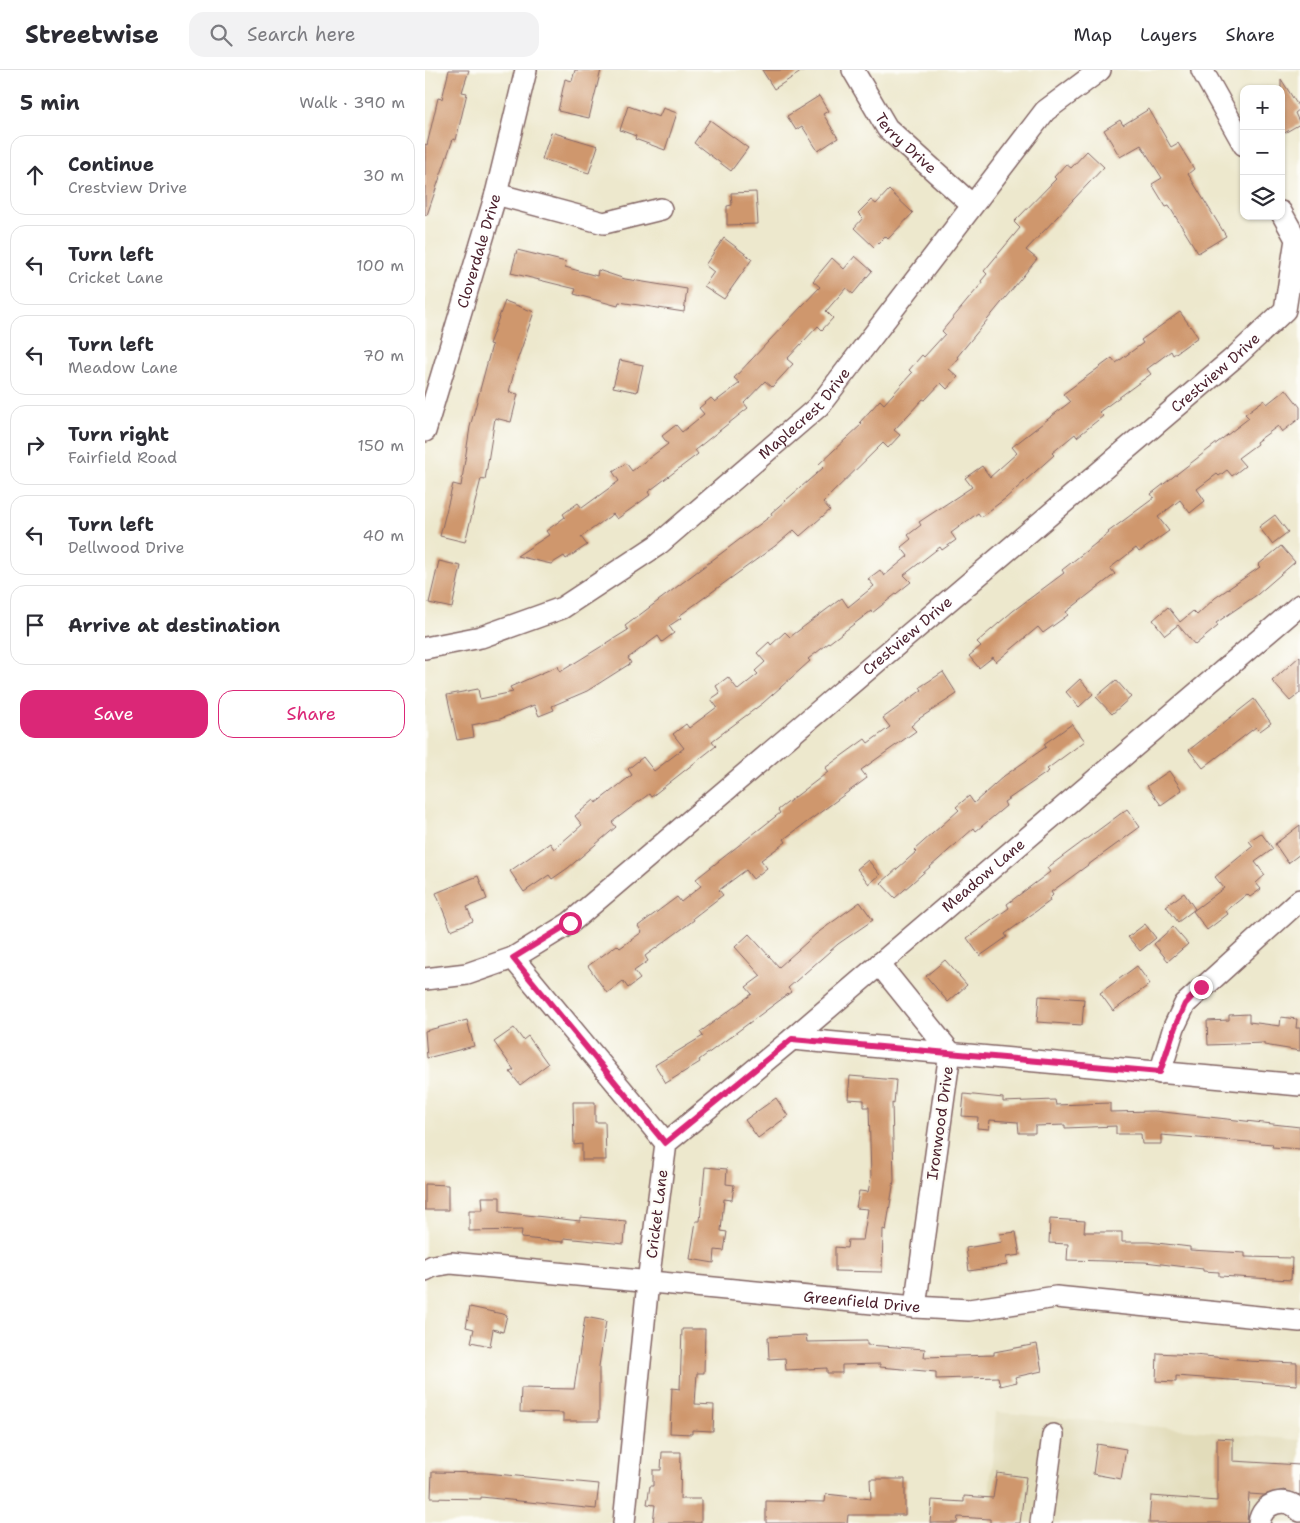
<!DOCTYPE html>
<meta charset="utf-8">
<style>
body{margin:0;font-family:"Shantell Sans",sans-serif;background:#f2f2f3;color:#2b2b33}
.controls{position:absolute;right:15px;top:15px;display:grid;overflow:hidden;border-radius:10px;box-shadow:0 1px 4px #0004}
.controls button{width:45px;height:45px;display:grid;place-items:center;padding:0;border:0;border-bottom:1px solid #e1e1e2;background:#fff;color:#2b2b33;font:25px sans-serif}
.stop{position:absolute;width:15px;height:15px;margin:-11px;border:4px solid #db2777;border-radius:50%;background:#fff}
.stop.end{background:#db2777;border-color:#fff;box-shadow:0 1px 5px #0008}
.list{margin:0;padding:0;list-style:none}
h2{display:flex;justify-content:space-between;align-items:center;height:65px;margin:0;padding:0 20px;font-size:21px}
h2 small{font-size:16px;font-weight:400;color:#7c7c81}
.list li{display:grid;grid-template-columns:32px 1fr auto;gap:15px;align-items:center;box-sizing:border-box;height:80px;margin:0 10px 10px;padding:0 10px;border:1px solid #e1e1e2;border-radius:15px}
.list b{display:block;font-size:19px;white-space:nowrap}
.list p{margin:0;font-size:16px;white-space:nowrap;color:#7c7c81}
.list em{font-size:16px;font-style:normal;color:#7c7c81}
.actions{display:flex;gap:10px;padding:15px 20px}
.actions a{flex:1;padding:11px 0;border:1px solid #db2777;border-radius:15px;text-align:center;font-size:18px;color:#db2777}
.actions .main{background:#db2777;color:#fff}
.icon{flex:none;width:28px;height:28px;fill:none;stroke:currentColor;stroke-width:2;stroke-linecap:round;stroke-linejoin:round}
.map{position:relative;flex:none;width:875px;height:1453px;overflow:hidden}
header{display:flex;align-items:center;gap:30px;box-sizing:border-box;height:70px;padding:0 25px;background:#fff;border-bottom:1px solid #e1e1e2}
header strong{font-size:24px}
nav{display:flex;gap:28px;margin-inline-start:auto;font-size:18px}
.search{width:350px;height:45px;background:#f2f2f3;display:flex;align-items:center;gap:12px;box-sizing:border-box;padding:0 18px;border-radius:15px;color:#7c7c81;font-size:19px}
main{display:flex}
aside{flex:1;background:#fff}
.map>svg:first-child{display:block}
.built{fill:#e2dcba}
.building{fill:#cf976d}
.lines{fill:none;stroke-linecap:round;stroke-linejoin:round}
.minor-casing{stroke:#836564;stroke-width:24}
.minor{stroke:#fff;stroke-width:21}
.route{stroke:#db2777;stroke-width:6}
.labels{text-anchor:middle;stroke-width:5;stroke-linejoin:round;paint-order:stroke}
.street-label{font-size:15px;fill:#4a1f2b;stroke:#fdfcf7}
</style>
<header>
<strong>Streetwise</strong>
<div class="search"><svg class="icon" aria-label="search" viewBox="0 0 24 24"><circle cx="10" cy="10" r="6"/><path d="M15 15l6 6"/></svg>Search here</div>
<nav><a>Map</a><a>Layers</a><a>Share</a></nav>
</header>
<main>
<aside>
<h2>5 min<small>Walk · 390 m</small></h2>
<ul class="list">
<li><svg class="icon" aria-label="ahead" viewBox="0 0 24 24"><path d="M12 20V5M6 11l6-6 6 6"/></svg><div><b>Continue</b><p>Crestview Drive</p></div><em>30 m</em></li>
<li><svg class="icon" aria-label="left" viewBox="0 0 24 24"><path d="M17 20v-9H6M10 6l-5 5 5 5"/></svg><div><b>Turn left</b><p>Cricket Lane</p></div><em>100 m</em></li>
<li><svg class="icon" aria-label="left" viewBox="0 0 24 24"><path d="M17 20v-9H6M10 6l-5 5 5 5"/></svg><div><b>Turn left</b><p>Meadow Lane</p></div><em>70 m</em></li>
<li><svg class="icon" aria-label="right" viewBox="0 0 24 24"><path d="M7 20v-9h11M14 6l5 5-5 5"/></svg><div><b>Turn right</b><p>Fairfield Road</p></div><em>150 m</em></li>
<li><svg class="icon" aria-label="left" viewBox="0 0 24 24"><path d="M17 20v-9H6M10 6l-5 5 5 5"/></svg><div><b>Turn left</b><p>Dellwood Drive</p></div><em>40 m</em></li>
<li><svg class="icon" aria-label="arrive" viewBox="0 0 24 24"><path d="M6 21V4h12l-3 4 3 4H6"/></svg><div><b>Arrive at destination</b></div></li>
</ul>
<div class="actions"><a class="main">Save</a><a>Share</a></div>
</aside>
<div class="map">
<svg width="875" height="1453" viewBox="0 0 875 1453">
<rect width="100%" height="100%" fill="#fdfcf7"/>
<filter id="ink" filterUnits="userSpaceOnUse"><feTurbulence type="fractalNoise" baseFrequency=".02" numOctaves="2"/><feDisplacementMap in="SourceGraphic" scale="10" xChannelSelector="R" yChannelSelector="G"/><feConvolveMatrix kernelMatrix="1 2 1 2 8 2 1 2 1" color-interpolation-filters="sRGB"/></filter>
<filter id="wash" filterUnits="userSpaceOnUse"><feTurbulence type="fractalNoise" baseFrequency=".0096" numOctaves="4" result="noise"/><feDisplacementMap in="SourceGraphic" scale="20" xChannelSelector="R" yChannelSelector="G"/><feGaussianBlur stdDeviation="1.12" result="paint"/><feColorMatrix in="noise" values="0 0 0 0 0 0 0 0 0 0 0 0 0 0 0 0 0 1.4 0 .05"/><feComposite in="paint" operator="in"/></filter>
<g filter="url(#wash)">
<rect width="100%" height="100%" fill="#ede8cd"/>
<path class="built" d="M571 1342 875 1370V1453H562Z"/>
<g id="blocks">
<path class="building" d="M24 0H44L37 22 42 23 31 70 28 69 2 145H0V74L2 75 13 28 17 29Z
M150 0H176L164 48 133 41 140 9 147 11Z
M337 0H379L349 19Z
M856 9 875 39 870 43 875 54 856 65Z
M394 26 403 41 398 44 413 68 393 81 377 56 371 60 362 46Z
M203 36 234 47 238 38 252 43 240 80 210 69 211 66 195 60Z
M724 39 746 77 753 73 769 99 763 104 801 166 773 183 744 136 741 137 727 114 737 108 716 75 695 87 679 60 695 50 698 55Z
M285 50 323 78 306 101 269 73Z
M126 62 173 76 164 103 117 89Z
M662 81 679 97 601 180 612 189 532 287 534 288 524 299 533 307 522 319 516 313 500 330 498 329 469 360 475 365 463 378 458 373 398 432 405 440 375 466 369 460 350 476 254 546 256 548 244 556 249 563 237 572 233 566 203 588 206 593 162 621 127 636 129 640 114 646 109 635 75 649 47 655 49 667 32 670 22 625 53 619 55 629 88 622 85 617 133 596 135 602 203 560 200 556 347 445 346 443 398 398 394 394 437 354 435 352 455 330 459 334 487 303 484 300 497 285 499 287 520 264 517 261 557 213 556 211 562 204 559 201 595 158 589 152 631 109 629 107 641 94 646 98Z
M464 120 488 143 463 169 460 166 449 177 429 158 438 148 433 143 446 130 451 134Z
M331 122 333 154 302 155V136L307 135 306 123Z
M299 168 327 189 299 229 279 216 289 202 280 195Z
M92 180 141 192 140 197 172 206 173 200 200 209 262 219 259 242 194 232 193 236 149 224 151 219 86 203Z
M430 186 447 201 428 224 421 218 401 241 408 248 397 260 393 256 362 289 368 294 347 317 340 311 319 333 323 338 270 380 273 384 223 422 225 425 192 449 188 444 156 467 162 475 141 489 139 486 126 494 92 486 124 465 121 461 140 447 138 444 153 433 157 438 194 411 188 402 201 393 207 401 243 374 237 366 251 355 257 362 279 344 274 338 286 328 290 332 315 313 309 308 395 217 388 211 407 188 419 199Z
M80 231 109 242 92 291 84 322 93 324 86 352 70 348 60 410 56 409 40 472 15 466 28 414 36 416 45 357 67 275 64 274Z
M755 242 773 267 748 285 746 281 722 299 726 304 674 342 678 346 652 367 650 364 627 383 629 385 581 428 556 447 553 443 526 463 531 470 517 480 515 477 479 505 486 512 447 543 446 541 383 589 385 591 338 633 287 671 291 676 226 727 224 724 187 752 191 757 143 798 127 809 124 805 99 822 85 801 125 773 129 779 157 755 150 746 169 730 171 733 207 705 203 699 218 687 229 701 259 678 248 664 261 654 264 658 292 637 286 629 295 623 291 616 303 607 313 620 333 604 330 601 340 592 332 583 344 572 346 575 360 562 365 567 417 528 423 537 449 516 443 509 455 500 459 506 483 486 476 477 486 469 483 465 496 455 494 452 547 417 540 408 557 396 565 407 592 383 587 377 645 332 638 324 687 288 691 293 718 273 716 270Z
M195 290 218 295 212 322 188 317Z
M861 319 875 337V348L857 362 853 356 831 372 832 374 813 388 820 396 807 406 802 400 794 406 792 404 772 419 780 431 765 443 755 430 733 447 744 461 714 482 711 478 685 498 690 504 641 542 643 545 618 563 613 557 571 592 568 587 554 598 544 586 556 576 552 572 588 541 639 503 637 500 684 463 683 462 729 428 726 424 824 348 820 344 839 330 842 334Z
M850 445 863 462 847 474 834 457Z
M856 476 870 492 833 524 791 553 793 556 770 575 753 555 740 565 728 550 743 537 755 552 768 541 772 545 790 528 835 497 833 495Z
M14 491 36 496 27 538 4 533Z
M875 586V623L865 631 847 611Z
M518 602 532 624 495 648 486 656 491 661 436 700 442 708 359 769 361 772 336 790 342 798 328 809 321 800 294 820 298 825 268 848 269 850 220 886 223 891 209 901 215 909 203 918 198 911 182 923 163 896 192 875 195 878 217 862 213 856 252 827 256 832 276 816 271 809 355 743 353 740 403 702 400 698 440 669 443 673 465 657 458 648 497 620 495 617Z
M655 609 668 624 654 637 641 622Z
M691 610 706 627 687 644 671 627Z
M829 629 846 653 835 661 831 657 778 698 764 680Z
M647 654 660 671 622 699 624 701 579 732 581 736 551 761 549 758 470 828 456 813 491 782 489 780 534 740 531 737 544 726 549 733 579 706 621 677 619 674Z
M744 701 757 720 736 735 722 716Z
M702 739 715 757 626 822 628 825 624 829 625 831 580 864 582 867 555 886 542 868 584 838 582 834 625 802 622 798Z
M875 755V784L863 793 850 774Z
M836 763 848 779 830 792 840 805 831 813 836 819 825 827 822 824 801 841 803 844 782 860 768 841 799 818 790 807 828 776 824 771Z
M443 790 455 805 444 814 432 799Z
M53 806 62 829 42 837 48 851 26 860 11 823Z
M759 823 770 839 753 852 741 836Z
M435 832 448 850 413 874 363 918 366 922 274 990 275 992 241 1013 230 995 278 966 275 962 327 924 321 917 336 906 310 877 324 864 354 897 391 864Z
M720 854 731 868 715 881 703 867Z
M748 857 763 874 743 891 729 874Z
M520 890 542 915 523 932 501 906Z
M712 896 725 914 688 941 675 923Z
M614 926 659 929 657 955 612 952Z
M824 944V952L855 956 856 947 872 949 871 958H875V981L839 975V973L783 975 782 951 804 950V945Z
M42 950 49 976 2 988 0 961Z
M89 958 98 970 103 966 123 994 95 1015 85 1002 89 1000 69 972Z
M425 1006 471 1010 469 1034 467 1033 469 1110 461 1160 458 1159 457 1202 410 1201V1177L422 1178 423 1170H438L443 1139 431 1138 434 1121 443 1122 446 1107 444 1037H439V1030L423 1029Z
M539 1024 578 1028V1032L630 1030 631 1035 685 1033V1042L729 1041 875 1057V1079L847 1077 848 1074 736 1065V1074H717L716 1064H691V1056L640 1058V1055L610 1056V1063H594L593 1052 565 1050 564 1059 552 1058 553 1047 537 1046Z
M351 1028 363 1046 333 1068 320 1050Z
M148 1032H170V1052H180L181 1090H157V1074L149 1075Z
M280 1097 302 1099 301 1114 309 1115 307 1130 299 1129 296 1161 302 1162 299 1181 290 1180 289 1193 265 1189 271 1151H275Z
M0 1114 23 1115V1140H0Z
M57 1127H75V1142L155 1151V1147L201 1151 199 1174 139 1168V1172L96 1168 97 1160 44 1161V1140H58Z
M625 1149 660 1151 659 1162H697V1172H724L765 1177V1180L820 1183V1187L867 1188 866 1210 794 1206V1202L778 1201V1199L720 1192 642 1190 643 1174 624 1173Z
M591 1162 595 1185 581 1187 582 1195 544 1201 541 1178 577 1172 575 1164Z
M45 1237 82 1245 78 1262 68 1259 65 1276 46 1272 49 1259 41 1257Z
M160 1247 181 1251 174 1296V1351H138V1343L95 1342 96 1318 149 1319Z
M257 1259H280L279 1303H272L270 1334 289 1335 288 1361 267 1360V1364L245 1363 247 1318 255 1319Z
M381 1265 382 1272 442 1271V1275L500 1279 499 1287 569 1285V1282L612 1274 617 1301 590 1307 592 1312 575 1316 573 1307 511 1309V1302L455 1297V1294L417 1295V1303H402V1298L361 1300 360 1288 344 1289 343 1267Z
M732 1283 769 1285 822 1290 821 1291 872 1293V1315L751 1306V1312L731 1311Z
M792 1368 808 1369V1391L875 1395V1425L859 1420 839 1425 824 1424 822 1453H724L726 1426 792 1431Z
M672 1374 701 1379 696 1409 668 1404Z
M237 1382H256L255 1429H276V1453H228L230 1435 222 1434 225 1416H228V1400H236Z
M7 1402 61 1403 174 1414 171 1439 56 1427V1429L6 1428Z
M572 1403 601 1407 595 1453H565V1449L533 1447 532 1453H505L507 1430 539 1432V1426L568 1428Z
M445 1409H480V1445H423L422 1453H341V1431L400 1432 401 1424 446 1429Z"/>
</g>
</g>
<g filter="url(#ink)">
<use href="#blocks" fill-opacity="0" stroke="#836564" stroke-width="1"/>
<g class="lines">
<defs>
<g id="minor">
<path id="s1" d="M428 0 462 58 547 135"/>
<path d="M777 0 819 75"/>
<path d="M71 124 179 153 236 139"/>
<path id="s2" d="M0 361 71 124 101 0"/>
<path id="s3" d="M0 578 56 567 137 538 234 474 394 336 620 41 675 0"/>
<path d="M88 888 241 1073 223 1212 199 1453"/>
<path d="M454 894 525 982 490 1237"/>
<path id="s4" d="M0 909 42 904 88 888 145 853 811 286 860 240 871 169 856 142"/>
<path d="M367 969 875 1015"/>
<path d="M735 1003 749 957 760 934 875 830"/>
<path id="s5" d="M241 1073 367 969 875 535"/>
<path id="s6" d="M0 1200 8 1196 26 1193 490 1237 544 1240 631 1227 875 1251"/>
<path d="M616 1453 628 1365"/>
<path d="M834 1453C837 1432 862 1425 875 1441"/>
</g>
</defs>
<use href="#minor" class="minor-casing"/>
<use href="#minor" class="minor"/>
</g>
</g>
<g class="lines" filter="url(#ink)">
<path class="route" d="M145 853 88 888 240 1073 367 969 735 1002 750 957 760 934 776 917"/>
</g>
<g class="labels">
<g class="street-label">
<text dy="5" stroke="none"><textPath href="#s1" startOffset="91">Terry Drive</textPath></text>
<text dy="5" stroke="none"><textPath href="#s2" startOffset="188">Cloverdale Drive</textPath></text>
<text dy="5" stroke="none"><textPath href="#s4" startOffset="1006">Crestview Drive</textPath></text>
<text dy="5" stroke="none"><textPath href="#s3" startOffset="455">Maplecrest Drive</textPath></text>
<text dy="5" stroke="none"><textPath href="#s4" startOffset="601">Crestview Drive</textPath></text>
<text dy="5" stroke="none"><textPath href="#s5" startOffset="415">Meadow Lane</textPath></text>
<text transform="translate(515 1053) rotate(-82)" y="5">Ironwood Drive</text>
<text transform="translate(232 1144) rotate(-83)" y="5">Cricket Lane</text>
<text dy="5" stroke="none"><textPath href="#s6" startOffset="440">Greenfield Drive</textPath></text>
</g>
</g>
</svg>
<div class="controls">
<button>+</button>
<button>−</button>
<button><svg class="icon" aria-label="layers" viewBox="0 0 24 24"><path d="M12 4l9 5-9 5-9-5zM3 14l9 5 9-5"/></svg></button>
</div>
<div class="stop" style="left:145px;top:853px"></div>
<div class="stop end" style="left:776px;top:917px"></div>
</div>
</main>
